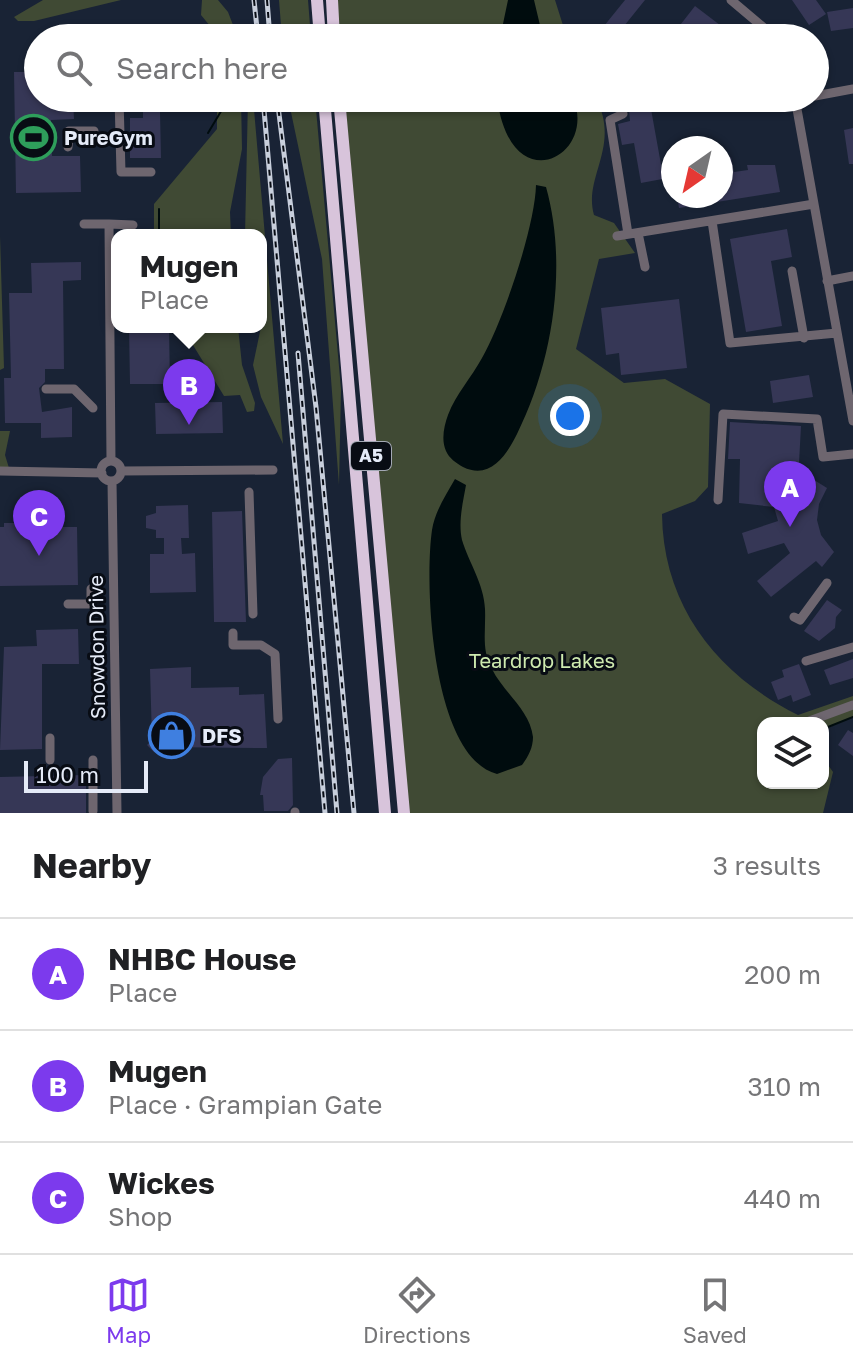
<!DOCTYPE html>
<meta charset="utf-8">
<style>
body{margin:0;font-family:"Golos Text",sans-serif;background:#f2f2f2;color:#202124}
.controls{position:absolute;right:24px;bottom:24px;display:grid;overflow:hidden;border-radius:16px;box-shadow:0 2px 6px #0004}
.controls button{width:72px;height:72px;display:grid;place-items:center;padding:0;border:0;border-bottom:2px solid #e0e0e0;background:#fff;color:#202124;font:40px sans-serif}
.compass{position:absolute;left:661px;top:136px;width:72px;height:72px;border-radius:50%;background:#fff;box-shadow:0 2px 6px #0004;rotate:214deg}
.scale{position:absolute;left:24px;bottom:20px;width:124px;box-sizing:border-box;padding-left:8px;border:4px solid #e5ebf8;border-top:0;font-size:22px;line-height:28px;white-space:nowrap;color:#e5ebf8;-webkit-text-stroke:6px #080c14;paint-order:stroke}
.you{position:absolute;left:570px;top:416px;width:28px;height:28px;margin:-20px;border:6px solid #fff;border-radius:50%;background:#1a73e8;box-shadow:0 0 0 12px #1a73e833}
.badge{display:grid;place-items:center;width:52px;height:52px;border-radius:50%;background:#7c3aed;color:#fff;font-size:26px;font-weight:700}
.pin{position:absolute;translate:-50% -66px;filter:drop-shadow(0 2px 4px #0008)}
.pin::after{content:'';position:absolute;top:42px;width:28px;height:24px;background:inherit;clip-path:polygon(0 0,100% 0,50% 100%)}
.popup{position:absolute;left:111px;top:229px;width:156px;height:104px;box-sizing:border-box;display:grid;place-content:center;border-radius:16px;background:#fff;filter:drop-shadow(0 2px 6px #0005);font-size:26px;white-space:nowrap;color:#757577}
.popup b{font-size:30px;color:#202124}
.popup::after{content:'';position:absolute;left:50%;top:100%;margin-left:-16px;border:16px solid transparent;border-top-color:#fff}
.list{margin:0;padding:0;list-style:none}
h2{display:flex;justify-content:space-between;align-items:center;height:104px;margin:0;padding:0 32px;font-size:34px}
h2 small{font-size:26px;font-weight:400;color:#757577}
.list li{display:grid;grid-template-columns:52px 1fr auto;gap:24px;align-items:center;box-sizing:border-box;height:112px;padding:0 32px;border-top:2px solid #e0e0e0}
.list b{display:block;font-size:30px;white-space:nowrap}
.list p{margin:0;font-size:26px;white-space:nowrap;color:#757577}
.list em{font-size:26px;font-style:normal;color:#757577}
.icon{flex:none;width:44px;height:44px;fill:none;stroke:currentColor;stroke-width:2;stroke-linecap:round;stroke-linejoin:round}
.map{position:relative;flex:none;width:853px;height:813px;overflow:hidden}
.search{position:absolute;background:#fff;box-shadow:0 2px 6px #0004;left:24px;right:24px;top:24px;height:88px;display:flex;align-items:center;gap:20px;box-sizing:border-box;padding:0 28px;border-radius:44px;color:#757577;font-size:30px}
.sheet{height:440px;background:#fff}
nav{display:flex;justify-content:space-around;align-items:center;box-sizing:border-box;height:112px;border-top:2px solid #e0e0e0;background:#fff;font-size:22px;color:#757577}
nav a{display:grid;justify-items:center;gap:4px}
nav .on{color:#7c3aed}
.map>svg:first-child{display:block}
.green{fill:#404a34}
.water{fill:#000c0e}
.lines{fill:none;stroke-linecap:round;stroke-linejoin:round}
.stream{stroke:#000c0e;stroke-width:2}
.building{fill:#363756}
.minor{stroke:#6e666f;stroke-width:9}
.highway{stroke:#d8c4db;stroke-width:12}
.rail-casing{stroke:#c8cfdc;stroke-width:5}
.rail{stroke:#080c14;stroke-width:2;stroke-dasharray:6;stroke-linecap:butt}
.labels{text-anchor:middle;stroke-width:6;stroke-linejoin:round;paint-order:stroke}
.shield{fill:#080c14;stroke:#a3a8b4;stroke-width:2}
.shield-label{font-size:18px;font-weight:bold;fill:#e5ebf8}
.poi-label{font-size:20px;font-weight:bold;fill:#e5ebf8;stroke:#080c14;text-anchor:start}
.street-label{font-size:20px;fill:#e5ebf8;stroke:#080c14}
.park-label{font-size:20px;fill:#ceeaaf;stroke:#080c14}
</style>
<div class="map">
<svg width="853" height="813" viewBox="0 0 853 813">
<rect width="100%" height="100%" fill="#192335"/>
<path class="green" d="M43 0H121L34 21H18L14 17Z
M202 0H218L228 12 238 38H215V32L201 15Z
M279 0H308L311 38H282Z
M332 0H555L567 38H334Z
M217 98H241L242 149 230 212 231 235H154V204L217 129Z
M248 98H253L283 444 261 397 253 365 261 327V235H245Z
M288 98H315L341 389 339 485 322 259Z
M339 98H596C621 147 583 177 594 215L614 223 635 253 599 259 576 349 624 383 665 379 710 404 708 487 695 501 662 514C663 607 718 675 798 715L853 696V717L823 730V723H763V783H823V758L833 772 823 813H404Z
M0 236 4 368 0 370Z
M182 327H238L242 365 255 403 254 411 247 412 240 395 224 396Z
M0 431H10L5 455 9 468 0 467Z"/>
<path class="water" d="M508 0H534L543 38H500Z
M497 98H573C598 156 511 203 497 98Z
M536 185 546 187C568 265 553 362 517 434 506 456 490 480 463 467 456 463 449 458 446 451 441 440 444 426 448 415 456 394 471 378 482 358 503 321 535 227 536 185Z
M455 479 466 485C463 502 458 522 462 540 469 563 484 584 485 609 486 631 481 649 492 669 503 692 530 710 533 737 533 748 528 757 522 765L497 774C432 757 424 586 432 530 435 511 446 495 455 479Z"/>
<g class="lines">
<path class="stream" d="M208 133 229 98
M159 209V235
M823 729 853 717"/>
</g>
<path class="building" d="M625 0H645L616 36 604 26Z
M792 0H816L826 14 809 25Z
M695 6 737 38H670Z
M853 8V28L831 31 827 12Z
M14 72H38V98H73L74 119 51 120 52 156H80L81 192 16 193Z
M143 98H210V111L160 112 161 158H130V118H143Z
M628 98H649L662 170 673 168V177L641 183 634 143 622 145 618 124 630 121Z
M853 128V164H849L844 130Z
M731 157 734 172 748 170 747 165H775L780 192 679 208 677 196H721V159Z
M787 229 792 257 771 261 782 326 746 332 730 239Z
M81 262V280L63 281 64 369H45V382L39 388 42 412 72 407V437L41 438V423H5L4 378H11L9 293H32L31 263Z
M679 299 687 368 621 375 619 353 606 355 601 308Z
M129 328H169L170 384H130Z
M809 375 813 397 773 403 770 381Z
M222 402 223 433 156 434 155 403Z
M730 422 801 426 797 500 811 478 827 488 819 504 817 520 821 535 834 552 822 567 816 561 771 597 757 581 790 553 784 543 748 554 742 533 778 521 774 507 739 503 740 459H728Z
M188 505 189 538H181L182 554 195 553 196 592 150 593V554H164V538H156V530L146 528V516L156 513V506Z
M242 511 246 622H214L212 512Z
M4 523H20V527H77L78 585 0 586V527H4Z
M827 600 842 610 836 617 835 628 819 641 804 631Z
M78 629 79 664H42V749L0 750 4 647 37 646 36 630Z
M853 659V678L830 685 824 670Z
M799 664 811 695 793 702 791 695 778 700 771 682 784 677 782 670Z
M191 667V688L239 687V695L264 694 267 748 159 747 154 752 147 745 152 740 150 669Z
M848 730 853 733V756L838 745Z
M292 758 293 805 288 811H264L263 795H260L263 777 278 759Z
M86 775V813H0V777Z"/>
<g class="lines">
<path class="minor" d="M731 0 776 38
M792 38 800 32
M815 96 853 89
M119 98 121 172H151
M620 98 623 114 610 120 628 234
M795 98 853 421
M755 107 779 99 805 98
M68 147 69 131H94
M712 221 730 343 837 333
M84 224H109
M638 233 645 267
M617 236 814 204
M792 271 804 338
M827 281 853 276
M46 389H74L93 408
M111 461 109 224 133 225
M101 471a10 10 0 1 1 20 0a10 10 0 1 1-20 0Z
M0 471 102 473
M121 471 273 470
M112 481 117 813
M249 492 253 614
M718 500 723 414 817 419 823 457 853 454
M68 604H91V589
M794 617 800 620 827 583
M233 633V645H261L275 654 278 719
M806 661 853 647
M804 723 853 705
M50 760V738
M93 760V811
M295 812V813"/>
<path class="highway" d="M317 0 320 38
M332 0 334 38
M324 98 385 813
M339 98 404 813"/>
<defs>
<path id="rail" d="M254 0 258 38
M267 0 270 38
M263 98 325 813
M277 98 316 407 354 813
M298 353 337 813"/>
</defs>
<use href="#rail" class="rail-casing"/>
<use href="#rail" class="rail"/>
</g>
<defs>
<symbol id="stadium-ring" viewBox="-11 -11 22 22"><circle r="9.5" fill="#080c14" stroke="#2e9e5b" stroke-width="1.5"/><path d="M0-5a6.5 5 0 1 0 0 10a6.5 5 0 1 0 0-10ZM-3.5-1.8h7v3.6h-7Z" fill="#2e9e5b"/></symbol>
<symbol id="shop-ring" viewBox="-11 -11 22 22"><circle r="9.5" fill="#080c14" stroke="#3f7fe0" stroke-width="1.5"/><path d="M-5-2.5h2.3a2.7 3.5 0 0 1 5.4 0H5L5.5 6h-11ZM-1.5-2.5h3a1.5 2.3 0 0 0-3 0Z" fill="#3f7fe0"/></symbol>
</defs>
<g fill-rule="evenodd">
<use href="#stadium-ring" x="8" y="112" width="51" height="51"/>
<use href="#shop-ring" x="146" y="710" width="51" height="51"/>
</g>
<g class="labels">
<rect class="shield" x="351" y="442" width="40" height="28" rx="6"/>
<g class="shield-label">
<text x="371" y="462">A5</text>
</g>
<g class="poi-label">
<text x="64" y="145">PureGym</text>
<text x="202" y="743">DFS</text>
</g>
<g class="street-label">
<text transform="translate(97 647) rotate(-91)" y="7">Snowdon Drive</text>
</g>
<g class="park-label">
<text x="542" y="668">Teardrop Lakes</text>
</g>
</g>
</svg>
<div class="controls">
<button><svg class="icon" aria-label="layers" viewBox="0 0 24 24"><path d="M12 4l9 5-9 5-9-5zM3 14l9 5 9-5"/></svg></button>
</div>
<svg class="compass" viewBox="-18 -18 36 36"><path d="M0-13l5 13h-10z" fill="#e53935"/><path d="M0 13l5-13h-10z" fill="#757577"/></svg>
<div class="scale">100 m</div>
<div class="you"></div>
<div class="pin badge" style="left:790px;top:527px">A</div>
<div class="pin badge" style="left:189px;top:425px">B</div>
<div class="popup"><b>Mugen</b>Place</div>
<div class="pin badge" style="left:39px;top:556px">C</div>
<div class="search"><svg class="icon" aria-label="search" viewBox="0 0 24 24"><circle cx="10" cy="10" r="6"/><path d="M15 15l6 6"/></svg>Search here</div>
</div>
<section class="sheet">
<h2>Nearby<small>3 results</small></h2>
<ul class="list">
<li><span class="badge">A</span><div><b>NHBC House</b><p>Place</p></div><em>200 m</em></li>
<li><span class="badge">B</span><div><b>Mugen</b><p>Place · Grampian Gate</p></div><em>310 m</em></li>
<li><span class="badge">C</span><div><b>Wickes</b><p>Shop</p></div><em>440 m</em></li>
</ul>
</section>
<nav>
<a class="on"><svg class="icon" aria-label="map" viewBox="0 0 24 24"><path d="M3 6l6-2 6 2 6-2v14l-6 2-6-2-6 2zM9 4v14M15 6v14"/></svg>Map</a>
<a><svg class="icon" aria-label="directions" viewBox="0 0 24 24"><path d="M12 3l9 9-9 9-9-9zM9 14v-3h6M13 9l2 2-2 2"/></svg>Directions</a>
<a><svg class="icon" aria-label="saved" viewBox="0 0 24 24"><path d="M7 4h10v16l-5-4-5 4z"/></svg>Saved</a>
</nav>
